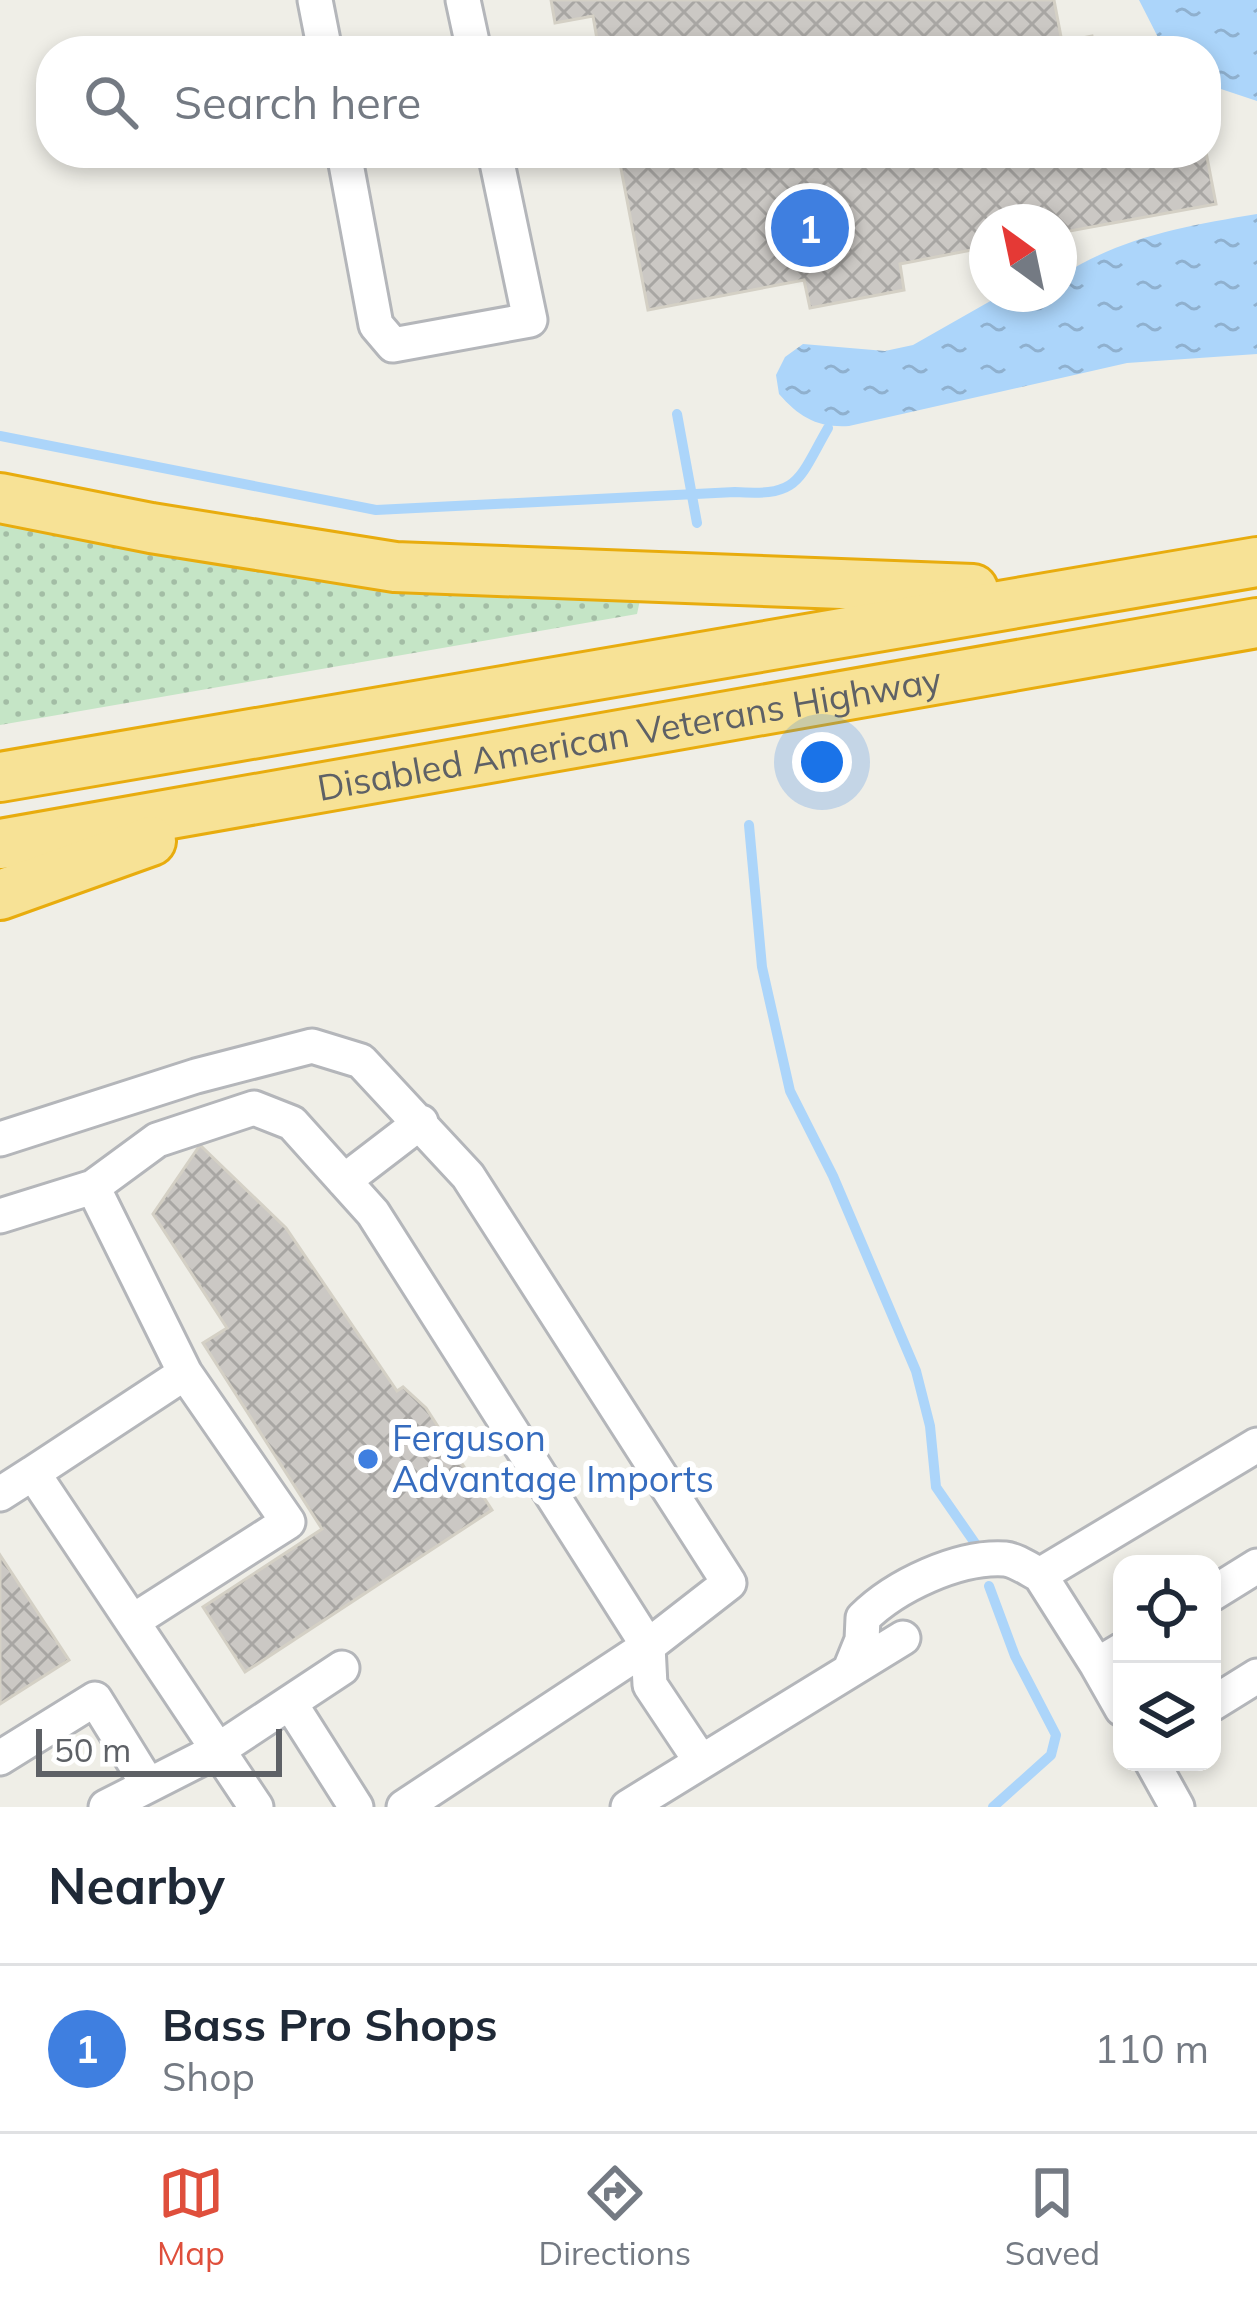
<!DOCTYPE html>
<style>
body{margin:0;font-family:Mulish,sans-serif;background:#f2f2f3;color:#1f2937}
.controls{position:absolute;right:36px;bottom:36px;display:grid;overflow:hidden;border-radius:24px;box-shadow:0 6px 18px #0003}
.controls button{width:108px;height:108px;display:grid;place-items:center;padding:0;border:0;border-bottom:3px solid #e0e1e3;background:#fff;color:#1f2937;font:60px sans-serif}
.compass{position:absolute;left:969px;top:204px;width:108px;height:108px;border-radius:50%;background:#fff;box-shadow:0 6px 18px #0003;rotate:327deg}
.scale{position:absolute;left:36px;bottom:30px;width:246px;box-sizing:border-box;padding-left:12px;border:6px solid #5e6166;border-top:0;font-size:33px;line-height:42px;white-space:nowrap;color:#5e6166;-webkit-text-stroke:9px #fff;paint-order:stroke}
.you{position:absolute;left:822px;top:762px;width:42px;height:42px;margin:-30px;border:9px solid #fff;border-radius:50%;background:#1a73e8;box-shadow:0 0 0 18px #1a73e833}
.badge{display:grid;place-items:center;width:78px;height:78px;border-radius:50%;background:#df4f3c;color:#fff;font-size:39px;font-weight:700}
.pin{position:absolute;translate:-50% -50%;border:6px solid #fff;box-shadow:0 3px 12px #0006}
.list{margin:0;padding:0;list-style:none}
h2{display:flex;justify-content:space-between;align-items:center;height:156px;margin:0;padding:0 48px;font-size:51px}
h2 small{font-size:39px;font-weight:400;color:#747a83}
.list li{display:grid;grid-template-columns:78px 1fr auto;gap:36px;align-items:center;box-sizing:border-box;height:168px;padding:0 48px;border-top:3px solid #e0e1e3}
.list b{display:block;font-size:45px;white-space:nowrap}
.list p{margin:0;font-size:39px;white-space:nowrap;color:#747a83}
.list em{font-size:39px;font-style:normal;color:#747a83}
.icon{flex:none;width:66px;height:66px;fill:none;stroke:currentColor;stroke-width:2;stroke-linecap:round;stroke-linejoin:round}
.map{position:relative;flex:none;width:1257px;height:1807px;overflow:hidden}
.search{position:absolute;background:#fff;box-shadow:0 6px 18px #0003;left:36px;right:36px;top:36px;height:132px;display:flex;align-items:center;gap:30px;box-sizing:border-box;padding:0 42px;border-radius:48px;color:#747a83;font-size:45px}
.sheet{height:324px;background:#fff}
nav{display:flex;justify-content:space-around;align-items:center;box-sizing:border-box;height:168px;border-top:3px solid #e0e1e3;background:#fff;font-size:33px;color:#747a83}
nav a{display:grid;justify-items:center;gap:6px}
nav .on{color:#df4f3c}
.map>svg:first-child{display:block}
.grass{fill:url(#grass-dots)}
.water{fill:url(#water-ripples)}
.lines{fill:none;stroke-linecap:round;stroke-linejoin:round}
.stream{stroke:#acd5fa;stroke-width:10}
.building{fill:url(#building-cross-hatch);stroke:#d4d0c5;stroke-width:3}
.minor-casing{stroke:#b4b6ba;stroke-width:39}
.highway-casing{stroke:#e8ac0e;stroke-width:54}
.minor{stroke:#fff;stroke-width:33}
.highway{stroke:#f7e296;stroke-width:48}
.shop-dot{fill:#3f7fe0;stroke:#fff;stroke-width:4.5}
.labels{text-anchor:middle;stroke-width:12;stroke-linejoin:round;paint-order:stroke}
.street-label{font-size:36px;fill:#5e6166;stroke:#fff}
.shop-label{font-size:36px;fill:#366cbe;stroke:#fff;text-anchor:start}
</style>
<div class="map">
<svg width="1257" height="1807" viewBox="0 0 1257 1807">
<defs>
<pattern id="grass-dots" width="8" height="8" patternUnits="userSpaceOnUse" patternTransform="scale(3)"><rect width="8" height="8" fill="#c5e5c6"/><path d="M2 2h.1M6 6h.1" fill="none" stroke="#a3bda5" stroke-width="1.8" stroke-linecap="round"/></pattern>
<pattern id="water-ripples" width="26" height="14" patternUnits="userSpaceOnUse" patternTransform="scale(3)"><rect width="26" height="14" fill="#acd5fa"/><path d="M2 4q2-2 4 0t4 0M15 11q2-2 4 0t4 0" fill="none" stroke="#8fb0ce"/></pattern>
<pattern id="building-cross-hatch" width="8" height="8" patternUnits="userSpaceOnUse" patternTransform="scale(3)"><rect width="8" height="8" fill="#cbc8c4"/><path d="M0 0l8 8M0 8l8-8" fill="none" stroke="#a8a6a3"/></pattern>
</defs>
<rect width="100%" height="100%" fill="#efeee7"/>
<path class="grass" d="M0 520 558 596 640 600 637 614 0 725Z"/>
<path class="water" d="M1139 0H1257V101L1206 84V51H1165Z
M1257 214V354L1127 363 849 426C818 428 799 417 779 394L776 375 785 357 803 344 885 351 913 345 1001 295 1059 294V277C1121 237 1185 226 1257 214Z"/>
<g class="lines">
<path class="stream" d="M677 414 697 523
M0 436 376 510 735 492C800 497 798 480 828 428
M749 825 762 967 790 1091 833 1176 916 1371 930 1426 936 1487 977 1546
M989 1586 1015 1656 1056 1735 1051 1755 993 1807"/>
</g>
<path class="building" d="M551 0H1054L1062 42 1092 36 1095 51H599L593 16 555 23Z
M1206 152 1216 204 1059 233V222H987V247L900 264 904 290 810 308 804 280 648 310 618 153H1085L1087 163 1138 153Z
M200 1145 286 1228 397 1391 403 1387 426 1408 492 1510 245 1672 203 1607 322 1529 203 1343 227 1328 153 1214Z
M0 1555 69 1660 0 1704Z"/>
<g class="lines">
<defs>
<path id="minor" d="M315 0 325 51
M463 0 474 51
M344 153 376 325 393 345 530 320 495 153
M0 1139 196 1076 312 1046 361 1061 468 1176 729 1583 648 1646 404 1807
M344 1181 421 1122
M93 1187 185 1373
M0 1216 93 1187 157 1140 254 1108 292 1123 373 1213 648 1646 650 1685 700 1760
M33 1473 185 1373 288 1522 133 1621
M0 1494 33 1473 256 1807
M1040 1575 1097 1665
M1212 1594 1257 1566
M1122 1650 1097 1665 1122 1709
M851 1667 862 1640 863 1618C895 1586 958 1556 1005 1559 1016 1560 1030 1570 1040 1575L1257 1445
M290 1703 356 1807
M1212 1704 1257 1676
M0 1758 95 1699 147 1783
M1152 1762 1177 1807
M106 1807 218 1750 342 1668
M628 1807 903 1638"/>
<g id="highway">
<path d="M0 498 151 528 395 567 973 589"/>
<path d="M0 777 1257 562"/>
<path id="s1" d="M0 844 1257 623"/>
<path d="M0 895 151 841"/>
</g>
</defs>
<use href="#minor" class="minor-casing"/>
<use href="#highway" class="highway-casing"/>
<use href="#minor" class="minor"/>
<use href="#highway" class="highway"/>
</g>
<circle class="shop-dot" cx="368" cy="1459" r="12"/>
<g class="labels">
<g class="street-label">
<text dy="13" stroke="none"><textPath href="#s1" startOffset="639">Disabled American Veterans Highway</textPath></text>
</g>
<g class="shop-label">
<text x="392" y="1451">Ferguson<tspan x="392" dy="41">Advantage Imports</tspan></text>
</g>
</g>
</svg>
<div class="controls">
<button><svg class="icon" aria-label="locate" viewBox="0 0 24 24"><circle cx="12" cy="12" r="6"/><path d="M12 2v4M12 18v4M2 12h4M18 12h4"/></svg></button>
<button><svg class="icon" aria-label="layers" viewBox="0 0 24 24"><path d="M12 4l9 5-9 5-9-5zM3 14l9 5 9-5"/></svg></button>
</div>
<svg class="compass" viewBox="-18 -18 36 36"><path d="M0-13l5 13h-10z" fill="#e53935"/><path d="M0 13l5-13h-10z" fill="#747a83"/></svg>
<div class="scale">50 m</div>
<div class="you"></div>
<div class="pin badge" style="left:810px;top:228px;background:#3f7fe0">1</div>
<div class="search"><svg class="icon" aria-label="search" viewBox="0 0 24 24"><circle cx="10" cy="10" r="6"/><path d="M15 15l6 6"/></svg>Search here</div>
</div>
<section class="sheet">
<h2>Nearby<small></small></h2>
<ul class="list">
<li><span class="badge" style="background:#3f7fe0">1</span><div><b>Bass Pro Shops</b><p>Shop</p></div><em>110 m</em></li>
</ul>
</section>
<nav>
<a class="on"><svg class="icon" aria-label="map" viewBox="0 0 24 24"><path d="M3 6l6-2 6 2 6-2v14l-6 2-6-2-6 2zM9 4v14M15 6v14"/></svg>Map</a>
<a><svg class="icon" aria-label="directions" viewBox="0 0 24 24"><path d="M12 3l9 9-9 9-9-9zM9 14v-3h6M13 9l2 2-2 2"/></svg>Directions</a>
<a><svg class="icon" aria-label="saved" viewBox="0 0 24 24"><path d="M7 4h10v16l-5-4-5 4z"/></svg>Saved</a>
</nav>
